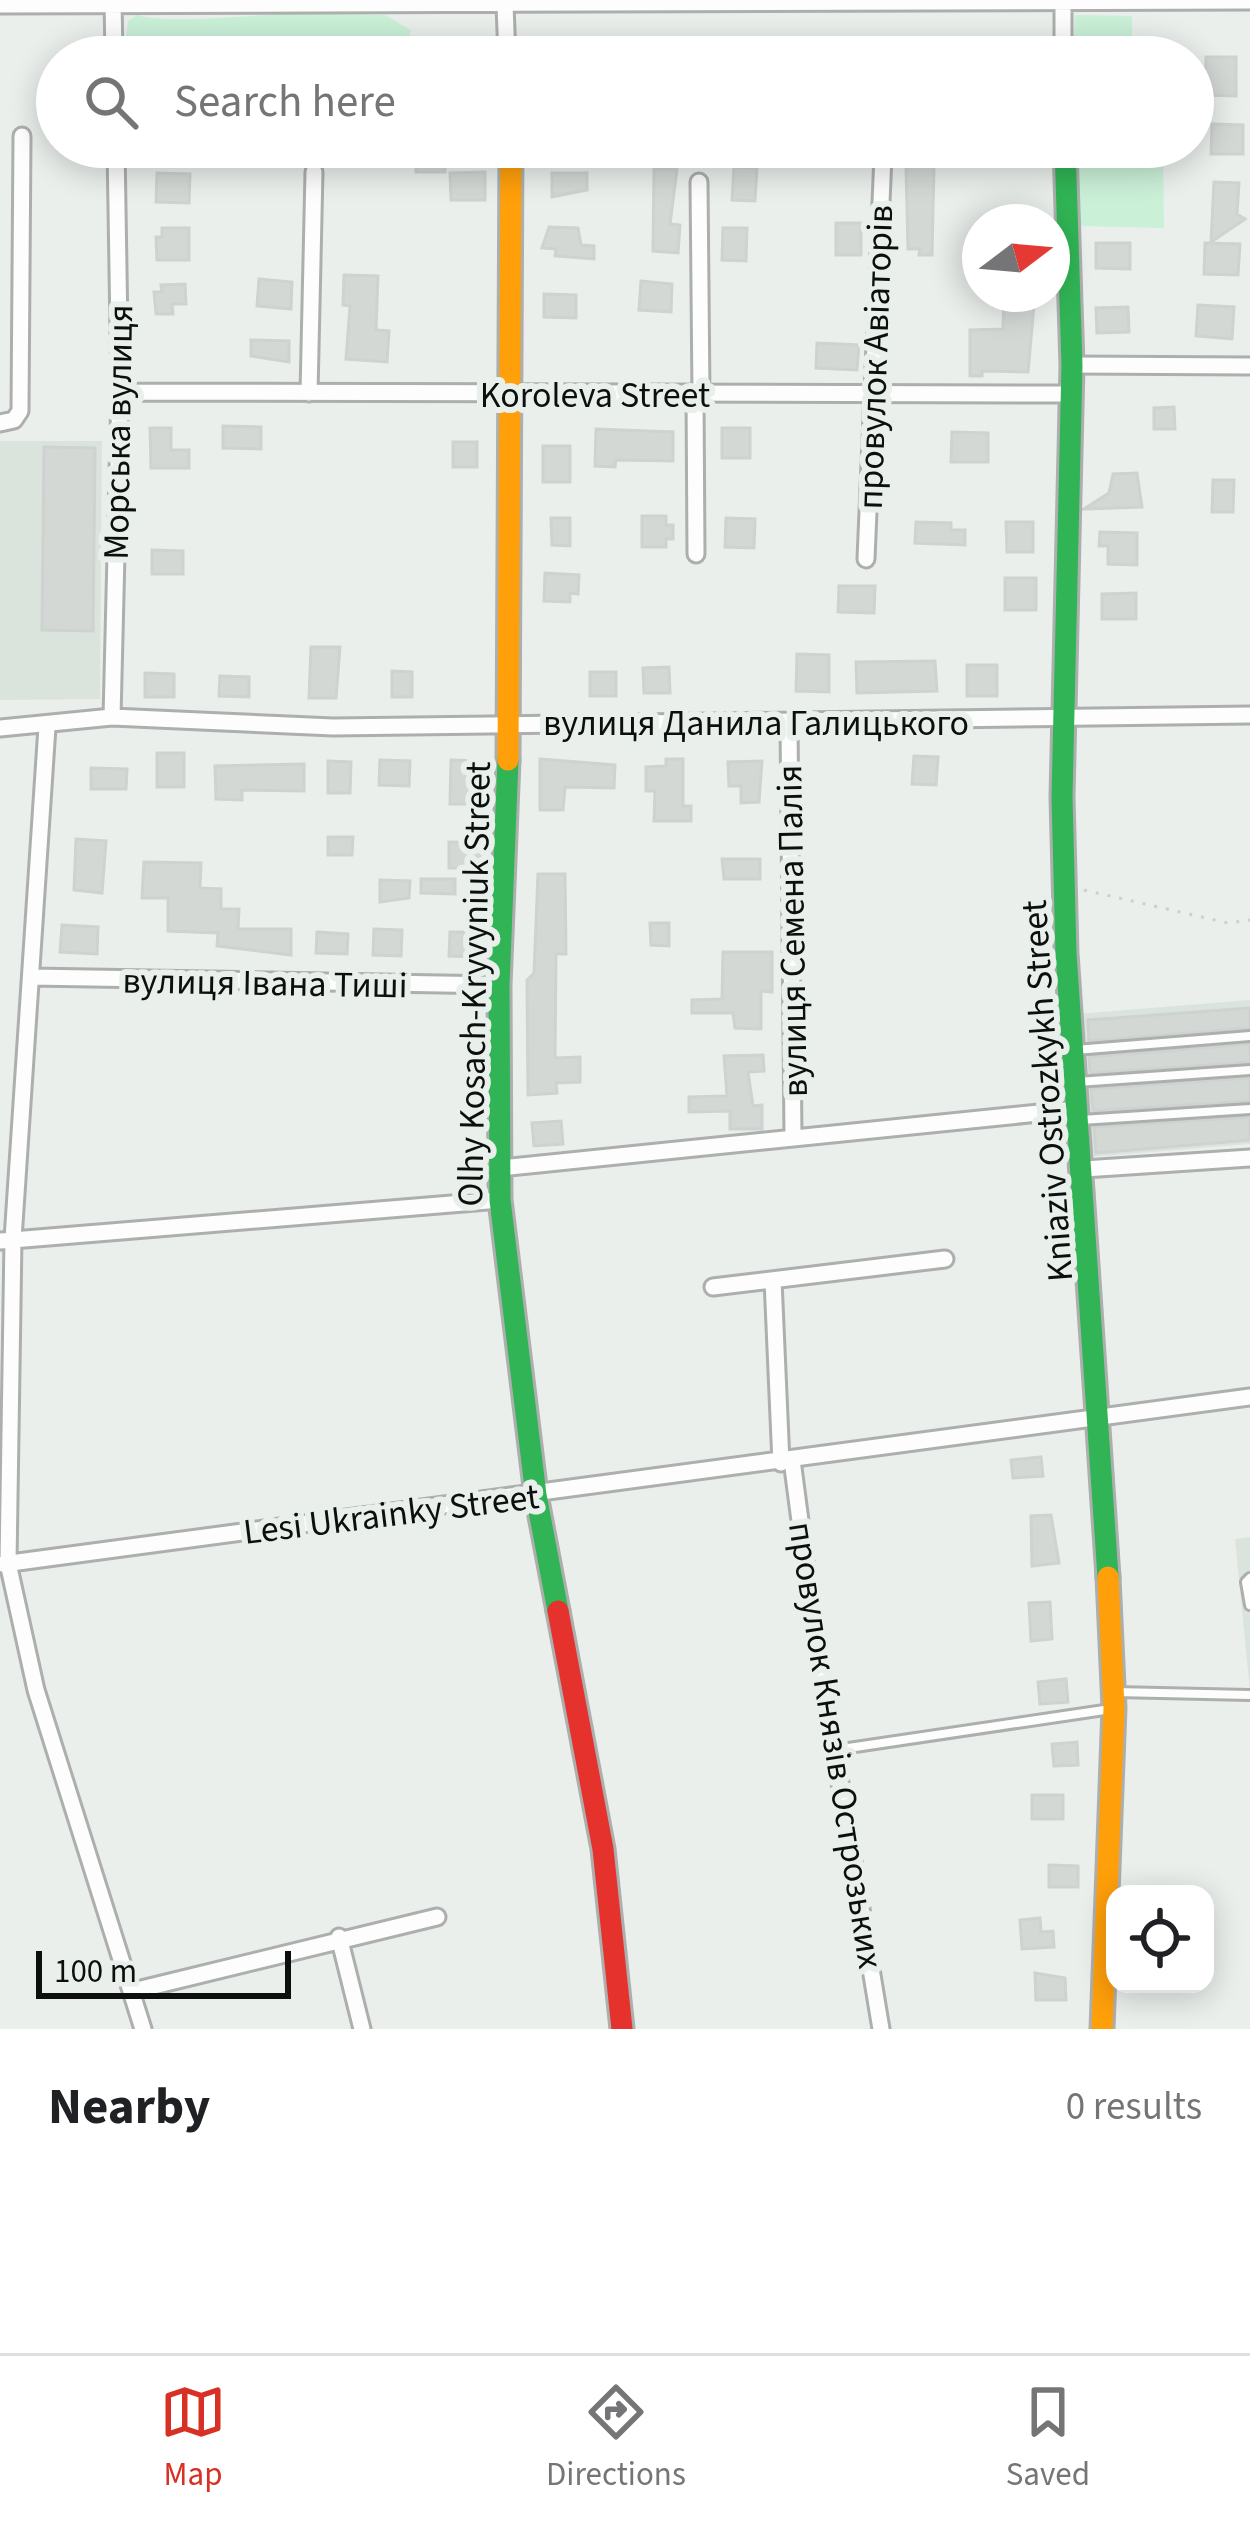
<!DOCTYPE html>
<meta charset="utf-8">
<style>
body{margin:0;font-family:"Source Sans 3",sans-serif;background:#f6f6f6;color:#202124}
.controls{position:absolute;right:36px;bottom:36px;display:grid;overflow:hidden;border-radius:24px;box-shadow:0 6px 30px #0003}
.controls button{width:108px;height:108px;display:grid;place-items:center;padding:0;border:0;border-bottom:3px solid #e0e0e0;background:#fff;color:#202124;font:60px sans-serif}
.compass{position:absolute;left:962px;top:204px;width:108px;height:108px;border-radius:50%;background:#fff;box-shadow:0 6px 30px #0003;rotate:74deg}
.scale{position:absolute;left:36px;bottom:30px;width:255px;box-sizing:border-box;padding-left:12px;border:6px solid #0d0f0e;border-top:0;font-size:33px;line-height:42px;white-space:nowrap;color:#0d0f0e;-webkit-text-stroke:9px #e9f0eb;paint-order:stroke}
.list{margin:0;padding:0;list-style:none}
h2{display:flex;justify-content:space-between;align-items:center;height:156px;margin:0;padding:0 48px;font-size:51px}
h2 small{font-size:39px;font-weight:400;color:#757577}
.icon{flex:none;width:66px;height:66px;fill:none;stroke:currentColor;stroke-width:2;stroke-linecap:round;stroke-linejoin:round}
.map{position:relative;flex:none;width:1250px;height:2029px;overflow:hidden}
.search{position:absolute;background:#fff;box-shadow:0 6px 30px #0003;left:36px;right:36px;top:36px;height:132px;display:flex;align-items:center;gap:30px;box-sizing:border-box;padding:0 42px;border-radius:66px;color:#757577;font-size:45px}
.sheet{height:324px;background:#fff}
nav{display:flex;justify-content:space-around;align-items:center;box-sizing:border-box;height:168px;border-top:3px solid #e0e0e0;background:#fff;font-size:33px;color:#757577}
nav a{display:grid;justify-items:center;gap:6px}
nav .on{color:#d93025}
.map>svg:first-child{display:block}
.built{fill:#dae4dd}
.green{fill:#caf0d8}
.building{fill:#d4d8d5;stroke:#ced2d0;stroke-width:3}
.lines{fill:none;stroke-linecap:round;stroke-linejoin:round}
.lane-casing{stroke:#acafad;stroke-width:14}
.street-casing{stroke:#acafad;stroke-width:21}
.fast-casing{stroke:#acafad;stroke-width:27}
.slow-casing{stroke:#acafad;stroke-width:27}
.jam-casing{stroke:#acafad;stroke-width:27}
.path{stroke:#cdcece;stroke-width:3;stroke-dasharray:3 9;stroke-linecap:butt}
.lane{stroke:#fcfdfc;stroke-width:8}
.street{stroke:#fcfdfc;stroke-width:15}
.fast{stroke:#30b455;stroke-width:21}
.slow{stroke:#ff9f0a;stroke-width:21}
.jam{stroke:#e5322d;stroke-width:21}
.labels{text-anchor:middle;stroke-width:12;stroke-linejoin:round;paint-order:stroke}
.street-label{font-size:36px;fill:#0d0f0e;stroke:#e9f0eb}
</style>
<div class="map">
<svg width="1250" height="2029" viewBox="0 0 1250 2029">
<rect width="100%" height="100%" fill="#eaefec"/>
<path class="built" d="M0 441H102L100 699 0 700Z
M1250 1000V1144L1090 1157 1076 1014Z
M1250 1537V1691L1235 1539Z"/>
<path class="green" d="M285 13 385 15 411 30 403 57H124L128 21 137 15C162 24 256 16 285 13Z
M1075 15 1132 16V57H1073Z
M1077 147H1163L1164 228 1080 226Z"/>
<path class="building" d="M1206 57H1236V96L1205 95Z
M1212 124 1243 125V154H1211Z
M416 158H445V172H416Z
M934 166 932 255H919L920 249H908L906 167Z
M734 167 757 168 755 201 732 200Z
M654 169H677L670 224 680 225 678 253 653 251Z
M485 172V200H451L450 173Z
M157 173 190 174 189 203 156 202Z
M552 173H587V190L552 197Z
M1214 182 1239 183 1237 214 1245 219 1211 242Z
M836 223H861V255H836Z
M549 227 578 228 581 245 594 246V259L555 256 556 249 542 248Z
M162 228H189V260H157L156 237H162Z
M723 228H747L746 261 722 260Z
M1096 243H1130V269L1096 268Z
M1205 243 1240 244 1238 275 1204 274Z
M344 275 378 276 376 330 389 331 387 362 346 359 350 306 343 305Z
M259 279 292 282 291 309 257 306Z
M641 281 672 284 671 312 639 310Z
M185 284 186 304H172L173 314H156L154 292H162L161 285Z
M544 294 576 295V318L544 317Z
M1035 294 1028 372 982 371V376H970V330L1003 329 1004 295Z
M1198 305 1234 307 1232 339 1196 336Z
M1128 307 1129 332 1097 333 1096 308Z
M251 340 289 341V362L251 356Z
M817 343 859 345 857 370 816 368Z
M1174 407 1175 429H1154V408Z
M223 426 261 427V449L223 448Z
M150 428H171V450H189V468H151Z
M722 428H750V458H722Z
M596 429 673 432V461L616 460 615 467 595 466Z
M952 432 988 433V462H951Z
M453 442H477V467H453Z
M543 446H570V482H543Z
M44 447 95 448 93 631 42 630Z
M1137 473 1142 507 1084 509 1109 493 1113 474Z
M1213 480H1234L1233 512H1212Z
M642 516H666V525H673V539H666V547H642Z
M551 518H570V546L552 545Z
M726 518 755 519 754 548 725 547Z
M916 522 951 523V530H965V545L915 543Z
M1006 522H1033V552H1007Z
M1100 532 1137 533V565L1108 564V546H1099Z
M152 550 183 551V574H152Z
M545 573 579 575 578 594 570 593V602L544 601Z
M1005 578H1036V610H1005Z
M839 586H875L874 613 838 612Z
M1136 593V619H1102V594Z
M311 647H340L336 698H309Z
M797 654 829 655V692L796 691Z
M935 661 937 691 857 693 856 662Z
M967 665H997V696H967Z
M669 667 670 693H644L643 668Z
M392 671 412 672V697H392Z
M590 672H616V696H590Z
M145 673 174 674V697H145Z
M220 676 249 677V697L219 696Z
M157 753H184V787H157Z
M914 756 938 757 936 785 912 784Z
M540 759 615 765 614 788 565 787 563 810H540Z
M666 759H683V806H691V821H654L655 791H646V767L666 766Z
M380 760 410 761 409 786 379 785Z
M451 760 478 761 477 804H450Z
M328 761 351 762 350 793H328Z
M762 761 759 802 741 803V786H729L728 762Z
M304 764V791L242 790V800L216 799 215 766Z
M91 768 127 769 126 789H91Z
M328 837H353L352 855H328Z
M76 839 106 841 102 893 74 890Z
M449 842 486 843V868H449Z
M722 859H760V879H724Z
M144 862 201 863 200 888 221 889V909H239L238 929H291V955L217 946 218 933 168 931V898H142Z
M538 874H565L566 954H556L555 1058 580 1057V1082L556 1083 557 1093 528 1095 527 980 534 973Z
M421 879H455V894L421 893Z
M380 880 410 881 409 898 380 902Z
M650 923H669V946L651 945Z
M62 925 98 927 97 954 60 952Z
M374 929 402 930 401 956 373 955Z
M317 932 348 934 347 954 316 953Z
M450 932H480V957L449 956Z
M723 952H772V992L761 991V1029L735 1028 733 1013H692V1000L722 999Z
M1250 1008V1028L1089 1041 1088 1020Z
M1250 1044V1062L1090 1073 1089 1057Z
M763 1055 764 1071 748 1072 753 1106 762 1105V1129H730V1111L689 1112V1097L727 1096 724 1056Z
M1250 1078V1101L1093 1111 1091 1089Z
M1250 1117V1140L1096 1153 1094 1127Z
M561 1121 563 1144 534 1146 532 1123Z
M1041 1457 1043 1476 1013 1478 1011 1460Z
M1051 1515 1059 1563 1032 1566 1031 1516Z
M1050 1602 1052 1639 1031 1641 1029 1603Z
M1066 1679 1068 1702 1040 1704 1038 1682Z
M1077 1742 1078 1765 1054 1766 1052 1744Z
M1032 1795H1063V1819H1032Z
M1049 1865 1078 1866V1887H1049Z
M1040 1918 1041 1932 1053 1931 1054 1947 1022 1949 1020 1920Z
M1035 1973 1065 1978 1066 2000H1036Z"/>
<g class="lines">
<defs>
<path id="lane" d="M1075 1050 1250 1036
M1077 1082 1250 1070
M1081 1120 1250 1109
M1250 1578 1246 1582 1250 1605
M1115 1692 1250 1695
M835 1750 1111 1709"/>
<path id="street" d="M113 0 114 57
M1063 0V57
M0 5 1250 1
M505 5 507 57
M699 182 701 394
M1072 365 1250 366
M120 392 1069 394
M309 393 314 172
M695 394 696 554
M0 423 14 420 20 411 22 136
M866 559 883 155
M112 717 120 392 116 147
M789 724 793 1138
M47 727 13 1239 8 1563 36 1690 143 2029
M0 728 112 717 333 727 1250 715
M31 977 499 985
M500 1168 1078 1109
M1084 1169 1250 1158
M0 1241 500 1200
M773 1280 781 1463
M713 1287 945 1259
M792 1460 814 1627 881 2029
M3 1564 1250 1397
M339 1937 362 2029
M133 1991 437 1917"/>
<path id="fast" d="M1065 147 1072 365 1062 797 1066 953 1108 1577
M508 760 499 985 500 1200 536 1495 558 1611"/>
<path id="slow" d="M508 760 511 147
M1102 2029 1114 1708 1108 1577"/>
<path id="jam" d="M558 1611 603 1849 622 2029"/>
</defs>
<use href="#lane" class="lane-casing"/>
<use href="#street" class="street-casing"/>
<use href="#fast" class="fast-casing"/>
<use href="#slow" class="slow-casing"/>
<use href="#jam" class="jam-casing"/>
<path class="path" d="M1084 890 1228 923 1250 920"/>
<use href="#lane" class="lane"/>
<use href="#street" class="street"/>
<use href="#fast" class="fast"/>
<use href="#slow" class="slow"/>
<use href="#jam" class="jam"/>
</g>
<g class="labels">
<g class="street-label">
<text transform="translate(874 357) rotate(-88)" y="13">провулок Авіаторів</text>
<text x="595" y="407">Koroleva Street</text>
<text transform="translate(117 432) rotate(-89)" y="13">Морська вулиця</text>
<text x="756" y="735">вулиця Данила Галицького</text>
<text transform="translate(791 931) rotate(-91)" y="13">вулиця Семена Палія</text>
<text transform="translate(265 982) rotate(1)" y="13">вулиця Івана Тиші</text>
<text transform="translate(473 984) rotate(-89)" y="13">Olhy Kosach-Kryvyniuk Street</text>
<text transform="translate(1046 1091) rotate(-94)" y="13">Kniaziv Ostrozkykh Street</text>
<text transform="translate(391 1513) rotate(-7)" y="13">Lesi Ukrainky Street</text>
<text transform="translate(837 1745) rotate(81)" y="13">провулок Князів Острозьких</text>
</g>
</g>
</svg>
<div class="controls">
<button><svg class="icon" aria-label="locate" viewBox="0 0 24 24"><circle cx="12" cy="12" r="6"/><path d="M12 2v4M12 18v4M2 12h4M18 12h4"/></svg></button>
</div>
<svg class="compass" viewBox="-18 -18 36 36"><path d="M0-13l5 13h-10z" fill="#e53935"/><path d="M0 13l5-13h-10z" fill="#757577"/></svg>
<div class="scale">100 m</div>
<div class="search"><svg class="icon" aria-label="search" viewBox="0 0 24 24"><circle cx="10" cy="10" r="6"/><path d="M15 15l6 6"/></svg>Search here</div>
</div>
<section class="sheet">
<h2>Nearby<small>0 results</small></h2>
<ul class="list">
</ul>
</section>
<nav>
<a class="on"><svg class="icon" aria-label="map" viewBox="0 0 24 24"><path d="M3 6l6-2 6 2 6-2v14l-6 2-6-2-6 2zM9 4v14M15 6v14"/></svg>Map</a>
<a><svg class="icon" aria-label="directions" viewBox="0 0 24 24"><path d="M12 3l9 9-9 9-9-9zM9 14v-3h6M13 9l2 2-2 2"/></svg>Directions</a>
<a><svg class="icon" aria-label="saved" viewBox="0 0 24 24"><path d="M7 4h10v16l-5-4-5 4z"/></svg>Saved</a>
</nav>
